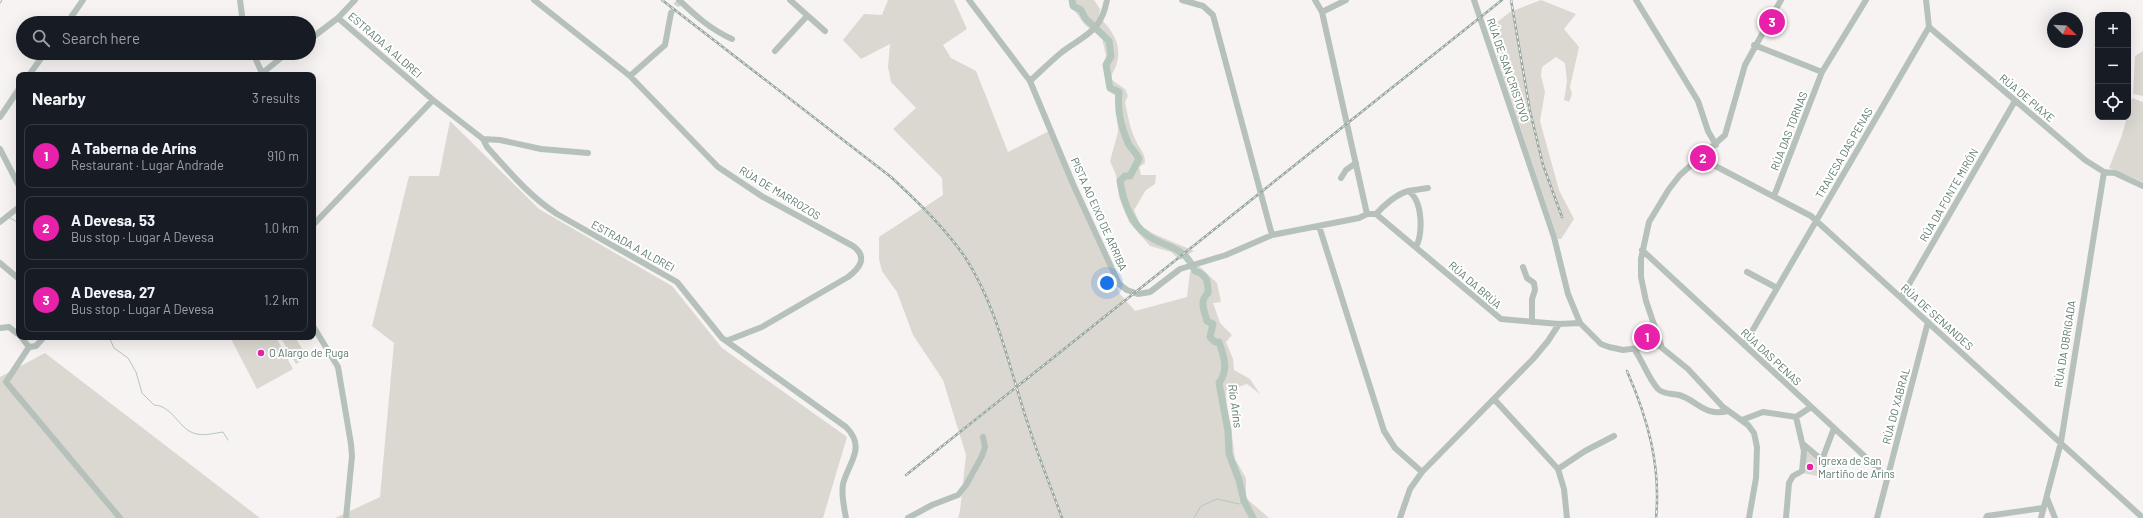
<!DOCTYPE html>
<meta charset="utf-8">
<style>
body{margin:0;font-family:Barlow,sans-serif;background:#242831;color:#f1f3f6}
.controls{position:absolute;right:12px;top:12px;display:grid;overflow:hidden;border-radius:8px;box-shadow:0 4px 16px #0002}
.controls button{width:36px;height:36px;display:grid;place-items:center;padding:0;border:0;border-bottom:1px solid #363941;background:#171b24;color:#f1f3f6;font:20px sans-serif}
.compass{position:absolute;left:2047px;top:12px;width:36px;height:36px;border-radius:50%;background:#171b24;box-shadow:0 4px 16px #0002;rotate:114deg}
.you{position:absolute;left:1107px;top:283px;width:14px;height:14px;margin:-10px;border:3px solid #fff;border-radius:50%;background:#1a73e8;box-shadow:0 0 0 6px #1a73e833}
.badge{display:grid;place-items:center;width:26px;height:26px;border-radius:50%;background:#e821aa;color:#fff;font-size:13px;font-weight:700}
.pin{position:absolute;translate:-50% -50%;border:2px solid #fff;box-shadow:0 1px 4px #0006}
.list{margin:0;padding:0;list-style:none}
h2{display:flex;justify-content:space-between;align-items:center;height:52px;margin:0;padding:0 16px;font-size:17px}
h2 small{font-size:13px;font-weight:400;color:#9ea1a6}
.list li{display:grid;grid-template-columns:26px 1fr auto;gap:12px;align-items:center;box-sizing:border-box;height:64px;margin:0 8px 8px;padding:0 8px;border:1px solid #363941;border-radius:8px}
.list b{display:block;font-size:15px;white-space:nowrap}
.list p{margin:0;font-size:13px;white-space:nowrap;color:#9ea1a6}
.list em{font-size:13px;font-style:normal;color:#9ea1a6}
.icon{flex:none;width:22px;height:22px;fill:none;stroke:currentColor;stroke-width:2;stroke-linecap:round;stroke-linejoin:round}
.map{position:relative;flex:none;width:2143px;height:518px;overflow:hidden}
.search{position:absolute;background:#171b24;box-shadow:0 4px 16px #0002;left:16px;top:16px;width:300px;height:44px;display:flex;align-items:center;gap:10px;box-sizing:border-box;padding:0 14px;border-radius:22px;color:#9ea1a6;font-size:15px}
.panel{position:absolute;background:#171b24;box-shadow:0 4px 16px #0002;left:16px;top:72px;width:300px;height:268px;border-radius:8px}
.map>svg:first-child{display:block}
.green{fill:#dbd8d1}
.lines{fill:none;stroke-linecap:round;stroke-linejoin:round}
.stream{stroke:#b5c7bc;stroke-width:1}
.river{stroke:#b5c7bc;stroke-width:7}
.minor-tunnel{stroke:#d0d4d0;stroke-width:6;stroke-dasharray:6 3;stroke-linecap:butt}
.minor{stroke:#b7c1bc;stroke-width:6}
.rail-casing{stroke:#99a8a1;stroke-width:2.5}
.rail{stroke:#fff;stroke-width:1;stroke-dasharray:3;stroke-linecap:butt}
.poi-dot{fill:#e821aa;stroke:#fff;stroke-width:1.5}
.labels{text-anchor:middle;stroke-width:4;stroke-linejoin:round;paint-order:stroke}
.street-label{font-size:11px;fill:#5c786b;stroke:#fff}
.poi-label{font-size:11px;fill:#5c786b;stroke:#fff;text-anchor:start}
.water-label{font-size:12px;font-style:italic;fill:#5a7a66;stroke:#fff}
</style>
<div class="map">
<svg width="2143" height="518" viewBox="0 0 2143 518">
<rect width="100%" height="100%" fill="#f6f3f2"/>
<path class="green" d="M888 0H954L967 29 943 45 951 58 976 71 1008 152 1049 131 1120 294 1135 311 1187 297 1190 272 1199 266 1217 283 1221 302 1213 303 1220 323 1232 335 1226 342 1233 359 1234 370 1250 379 1260 394 1247 384 1226 391 1227 412 1231 427 1235 459 1246 478V498L1269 518H958L960 511 966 455 943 380 913 335 897 292 882 271 879 259V237L943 195 942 178 893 129 916 108 891 82 888 67 890 44 861 59 843 40 864 14 882 15Z
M1070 0H1094L1100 9 1099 17C1113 31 1123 45 1116 66 1114 72 1111 73 1112 80L1125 89 1128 96 1125 102C1128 116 1130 130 1137 143 1141 151 1145 153 1145 163L1139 167 1141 175H1156L1155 184 1146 190 1134 210 1141 226 1154 234 1194 251 1180 260 1171 252 1150 246 1129 222 1119 197 1116 175 1110 161 1118 132 1116 96 1107 90 1103 66 1106 56 1102 38 1085 25 1072 7Z
M1541 0 1576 14 1564 29 1579 47 1570 87 1572 94 1569 102 1564 100 1567 82 1565 63 1556 57 1542 67 1541 76 1545 92 1540 121 1559 190 1574 219 1561 239H1558L1500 67 1490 28 1510 12Z
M2143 51V96L2133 94 2135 56Z
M2132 98 2143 102V182L2109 168 2122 135Z
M450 121 539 209 672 286 722 348 847 437 823 518H335L380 497 394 343 372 326 409 176H439Z
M230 337H276L293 369 257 389Z
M288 337H295L307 357 296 364 282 340Z
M45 353 260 518H0V377Z
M1806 452 1811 453 1817 458V476L1803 473Z"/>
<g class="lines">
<path class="stream" d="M10 218 19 223
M109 337 114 348 128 358 136 372 142 393 154 405C174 406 179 431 197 434 205 436 215 433 223 432L228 440
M1240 503 1244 501
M1194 518 1201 506 1217 499 1239 504"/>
<path class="river" d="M1072 0 1073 6 1081 10 1085 18 1109 41 1111 56 1106 65 1110 88 1119 92C1117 109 1121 127 1128 143 1131 149 1136 152 1139 159L1130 176H1125L1120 181C1123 200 1131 224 1147 235 1166 249 1183 244 1195 271 1207 275 1208 281 1208 293 1199 301 1204 310 1207 321L1213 324 1210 337 1215 342H1219C1224 357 1229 369 1219 383L1228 431 1229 454 1239 480 1244 501 1253 518"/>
<path class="minor-tunnel" d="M671 13 678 3"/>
<path class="minor" d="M240 0 243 23
M534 0 630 76 718 167 763 197 853 246C868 257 860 268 848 277L762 327 726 341
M679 0C696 16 710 29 732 39
M790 0 825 31
M969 0 1030 81 1073 184 1119 284 1127 290 1138 294 1150 292 1180 269 1226 255 1272 235 1359 218 1367 214H1376
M1182 0 1203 6 1213 15 1272 235
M1315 0 1322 12 1367 214
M1474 0 1554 237 1568 294 1580 323 1601 344 1609 347 1623 350 1661 345
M1636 0 1698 101 1708 131 1716 145
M1926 0 1929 27 2085 160 2104 172 2115 173 2143 186
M1322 12 1346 0
M338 18 433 100 483 139 487 147C509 171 529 196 557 214L677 282 722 338 846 427C867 448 848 463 843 484 841 495 844 507 846 518
M67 23 83 0
M309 40 338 18 355 0
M1754 45 1822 72
M775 51 807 16
M253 53 262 73
M29 75 45 53
M260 75 287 53
M630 76 665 45 671 13
M1030 81C1041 71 1051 61 1062 52 1086 34 1101 32 1107 0
M0 117 19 89
M483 139 500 140 541 149 588 153
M0 149 19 186
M1700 158 1811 216 2143 518
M1341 178 1346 170 1356 163
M1408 191 1428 188
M1774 196 1822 72 1866 0
M1376 214 1501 319 1559 324 1580 323
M1376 214C1384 205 1397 194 1408 191 1423 200 1423 233 1416 247
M0 222 19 207
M313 225 433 100
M1319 226 1384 431 1395 448 1422 472
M1642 250 1887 477
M0 263 19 279
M1523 267 1527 278 1534 283 1535 290 1532 299V322
M1747 272 1777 288
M1901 298 2015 101
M313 326 338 367 351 444 352 456 346 518
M0 328 9 327 19 335
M21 337 29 347 6 382 120 518
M1744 345 1929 27
M29 347 36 346 44 337
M1634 349C1643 361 1648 378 1658 389 1664 395 1672 393 1679 395 1697 400 1704 417 1728 411
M1494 399 1558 469 1564 489 1567 518
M1742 420 1763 412 1796 417 1811 407
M1803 444 1822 460 1834 428
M1558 469 1585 451 1614 436
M2047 498 2055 518
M908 518 932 505 958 495 966 485 982 456 985 447 983 437
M1400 518 1410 489 1422 472 1533 359 1548 341 1559 324
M1749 518 1756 478 1757 447 1754 433 1748 425 1723 407 1688 369 1662 348 1646 301 1641 277V259L1649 222 1669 189 1680 175 1725 135 1745 65 1781 0
M1786 518 1789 483 1793 476 1802 471 1804 451 1796 417
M1877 518 1928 322
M1986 518 1987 516 2043 508
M2041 518 2061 442 2104 172"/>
<defs>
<path id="rail" d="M662 0 891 177C918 202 944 227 965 257 998 308 1009 368 1028 424 1038 456 1051 487 1062 518
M1511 0 1530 111 1543 165 1562 217
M0 2 1 0
M1627 371C1648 419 1661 466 1656 518
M906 475 1502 0"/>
</defs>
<use href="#rail" class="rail-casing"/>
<use href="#rail" class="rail"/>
</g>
<g class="poi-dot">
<circle cx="261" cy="353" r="4"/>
<circle cx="1810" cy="467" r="4"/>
</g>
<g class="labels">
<g class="street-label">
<text transform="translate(385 45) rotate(41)" y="4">ESTRADA A ALDREI</text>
<text transform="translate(1508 70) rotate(71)" y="4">RÚA DE SAN CRISTOVO</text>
<text transform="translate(2027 98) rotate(40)" y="4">RÚA DE PIAXE</text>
<text transform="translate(1789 131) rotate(-69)" y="4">RÚA DAS TORNAS</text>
<text transform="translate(1844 153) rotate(-60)" y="4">TRAVESA DAS PENAS</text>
<text transform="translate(780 193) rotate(31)" y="4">RÚA DE MARROZOS</text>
<text transform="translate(1949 195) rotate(-60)" y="4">RÚA DA FONTE MIRÓN</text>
<text transform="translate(1099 214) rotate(66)" y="4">PISTA AO EIXO DE ARRIBA</text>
<text transform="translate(633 246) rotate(29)" y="4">ESTRADA A ALDREI</text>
<text transform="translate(1475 285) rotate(41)" y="4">RÚA DA BRÚA</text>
<text transform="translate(1937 317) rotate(42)" y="4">RÚA DE SENANDES</text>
<text transform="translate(2065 344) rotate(-81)" y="4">RÚA DA OBRIGADA</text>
<text transform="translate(1771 357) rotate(43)" y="4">RÚA DAS PENAS</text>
<text transform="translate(1896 406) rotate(-75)" y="4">RÚA DO XABRAL</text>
</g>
<g class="poi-label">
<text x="269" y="357">O Alargo de Puga</text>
<text x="1818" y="465">Igrexa de San<tspan x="1818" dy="13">Martiño de Aríns</tspan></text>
</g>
<g class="water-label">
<text transform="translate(1235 406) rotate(82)" y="4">Río Aríns</text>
</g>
</g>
</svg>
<div class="controls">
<button>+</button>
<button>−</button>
<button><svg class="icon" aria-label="locate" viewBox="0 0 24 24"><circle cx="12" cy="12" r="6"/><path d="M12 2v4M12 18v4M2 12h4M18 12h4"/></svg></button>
</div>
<svg class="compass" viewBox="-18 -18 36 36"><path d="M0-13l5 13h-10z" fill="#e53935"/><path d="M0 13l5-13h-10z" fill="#9ea1a6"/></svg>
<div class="you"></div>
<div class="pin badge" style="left:1647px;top:337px">1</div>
<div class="pin badge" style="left:1703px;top:158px">2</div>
<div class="pin badge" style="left:1772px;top:22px">3</div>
<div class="search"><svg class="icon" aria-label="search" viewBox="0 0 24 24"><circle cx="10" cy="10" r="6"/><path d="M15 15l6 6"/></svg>Search here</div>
<section class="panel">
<h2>Nearby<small>3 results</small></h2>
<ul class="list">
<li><span class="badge">1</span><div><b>A Taberna de Aríns</b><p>Restaurant · Lugar Andrade</p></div><em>910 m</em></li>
<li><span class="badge">2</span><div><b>A Devesa, 53</b><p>Bus stop · Lugar A Devesa</p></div><em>1.0 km</em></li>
<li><span class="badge">3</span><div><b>A Devesa, 27</b><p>Bus stop · Lugar A Devesa</p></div><em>1.2 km</em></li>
</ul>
</section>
</div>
